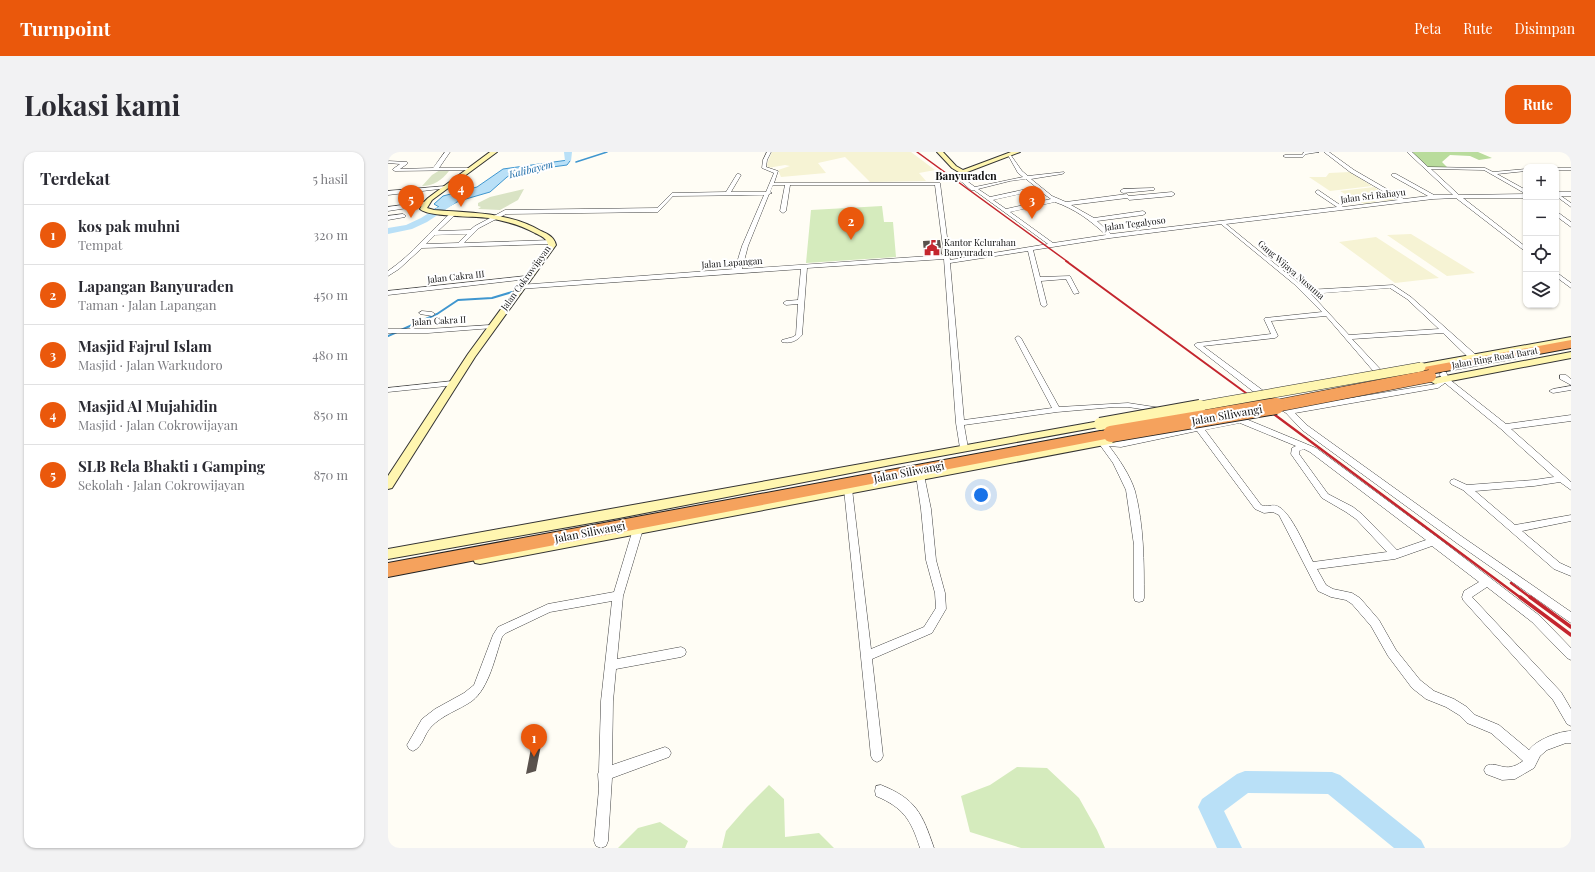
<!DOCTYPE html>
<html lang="id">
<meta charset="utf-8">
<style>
body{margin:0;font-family:"Playfair Display",serif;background:#f2f2f3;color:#2b2b33}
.controls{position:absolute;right:12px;top:12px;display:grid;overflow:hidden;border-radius:8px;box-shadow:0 1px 3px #0004}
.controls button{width:36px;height:36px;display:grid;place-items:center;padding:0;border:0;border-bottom:1px solid #e1e1e2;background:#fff;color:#2b2b33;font:20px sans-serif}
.you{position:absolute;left:593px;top:343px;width:14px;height:14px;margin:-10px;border:3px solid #fff;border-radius:50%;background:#1a73e8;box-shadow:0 0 0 6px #1a73e833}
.badge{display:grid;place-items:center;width:26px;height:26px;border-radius:50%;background:#ea580c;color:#fff;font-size:13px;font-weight:700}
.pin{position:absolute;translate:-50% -33px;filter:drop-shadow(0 1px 2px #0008)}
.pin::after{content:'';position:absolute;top:21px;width:14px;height:12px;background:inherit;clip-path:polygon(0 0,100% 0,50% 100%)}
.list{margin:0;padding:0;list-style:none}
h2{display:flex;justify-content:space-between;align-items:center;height:52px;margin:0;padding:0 16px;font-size:17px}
h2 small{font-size:13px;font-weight:400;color:#7c7c81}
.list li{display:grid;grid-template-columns:26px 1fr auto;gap:12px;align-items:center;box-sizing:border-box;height:60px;padding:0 16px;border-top:1px solid #e1e1e2}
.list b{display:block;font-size:15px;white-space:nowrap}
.list p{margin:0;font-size:13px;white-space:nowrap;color:#7c7c81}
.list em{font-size:13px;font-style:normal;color:#7c7c81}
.icon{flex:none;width:22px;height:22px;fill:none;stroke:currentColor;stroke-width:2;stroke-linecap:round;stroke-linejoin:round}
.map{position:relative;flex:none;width:1183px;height:696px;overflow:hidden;border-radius:12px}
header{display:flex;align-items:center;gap:24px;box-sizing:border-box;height:56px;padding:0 20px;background:#ea580c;color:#fff}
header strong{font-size:19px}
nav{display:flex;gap:22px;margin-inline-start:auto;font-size:14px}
.intro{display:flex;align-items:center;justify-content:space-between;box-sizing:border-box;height:96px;padding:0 24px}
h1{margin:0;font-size:28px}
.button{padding:10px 18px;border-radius:12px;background:#ea580c;color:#fff;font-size:14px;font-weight:700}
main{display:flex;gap:24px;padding:0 24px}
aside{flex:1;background:#fff;border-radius:12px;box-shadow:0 1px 3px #0004}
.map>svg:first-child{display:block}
.farmland{fill:#f6f3d4}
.green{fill:#d5ebbd}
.forest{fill:#b9dc9c}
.cemetery{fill:#d9e3c4}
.water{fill:#b9e0f7;stroke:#3f96cf}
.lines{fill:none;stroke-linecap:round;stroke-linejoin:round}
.stream-far1{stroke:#3f96cf;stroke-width:1.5}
.stream{stroke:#3f96cf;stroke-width:2}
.river{fill:#b9e0f7;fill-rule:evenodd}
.building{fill:#5a524d}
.street-casing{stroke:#444;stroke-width:1}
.secondary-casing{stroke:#333;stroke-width:2}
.highway-casing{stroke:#222;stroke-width:2}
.street{fill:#fff;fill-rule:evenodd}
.secondary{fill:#fff6b0;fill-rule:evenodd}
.highway{fill:#f5a25d;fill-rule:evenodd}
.rail-far3{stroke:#c4262e;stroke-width:1.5}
.rail-far2{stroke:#c4262e;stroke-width:2}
.rail-far1{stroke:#c4262e;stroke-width:2.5}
.rail{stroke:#c4262e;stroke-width:3.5}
.secondary-bridge-far1-casing{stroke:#333;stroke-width:10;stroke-linecap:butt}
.secondary-bridge-casing{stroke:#333;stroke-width:14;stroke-linecap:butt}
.highway-bridge-far1-casing{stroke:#222;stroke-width:13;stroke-linecap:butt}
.highway-bridge-casing{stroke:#222;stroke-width:18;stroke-linecap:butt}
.secondary-bridge-far1{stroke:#fff6b0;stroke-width:9}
.secondary-bridge{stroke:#fff6b0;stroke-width:12}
.highway-bridge-far1{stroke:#f5a25d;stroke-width:12}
.highway-bridge{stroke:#f5a25d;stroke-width:16}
.labels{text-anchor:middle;stroke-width:4;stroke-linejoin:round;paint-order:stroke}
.far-street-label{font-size:9px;fill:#111;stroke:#fff}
.far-poi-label{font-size:9px;fill:#111;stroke:#fff;text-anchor:start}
.far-water-label{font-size:10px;font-style:italic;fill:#1768a6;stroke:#fff}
.far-quarter-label{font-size:11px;font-weight:bold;fill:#111;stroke:#fff}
.street-label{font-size:11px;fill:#111;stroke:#fff}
</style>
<header>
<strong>Turnpoint</strong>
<nav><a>Peta</a><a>Rute</a><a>Disimpan</a></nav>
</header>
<div class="intro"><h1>Lokasi kami</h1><a class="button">Rute</a></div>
<main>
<aside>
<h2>Terdekat<small>5 hasil</small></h2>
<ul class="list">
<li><span class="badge">1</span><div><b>kos pak muhni</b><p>Tempat</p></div><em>320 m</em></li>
<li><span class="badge">2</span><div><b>Lapangan Banyuraden</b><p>Taman · Jalan Lapangan</p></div><em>450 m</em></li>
<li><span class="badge">3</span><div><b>Masjid Fajrul Islam</b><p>Masjid · Jalan Warkudoro</p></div><em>480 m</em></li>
<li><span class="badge">4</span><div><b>Masjid Al Mujahidin</b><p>Masjid · Jalan Cokrowijayan</p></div><em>850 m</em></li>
<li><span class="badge">5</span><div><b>SLB Rela Bhakti 1 Gamping</b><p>Sekolah · Jalan Cokrowijayan</p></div><em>870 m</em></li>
</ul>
</aside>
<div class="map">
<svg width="1183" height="696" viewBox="0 0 1183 696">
<rect width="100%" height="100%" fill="#fffdf5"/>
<path class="farmland" d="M384 0H523L547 18 531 21 538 29 482 30 457 5 430 11 438 21 393 25 390 18 402 14 397 13 380 16 379 12Z
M962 20 984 34 942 39 921 25H938L941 21Z
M986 35 1006 48 997 49 990 45H982L988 50 976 52 967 47 964 46 952 39Z
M1023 82 1087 121 1059 124 999 83Z
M988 85 1051 126 1007 131 951 90Z"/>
<path class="green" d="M494 54 496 70H505L508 105 418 111 423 58Z
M629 615 659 616 691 646 709 678 717 696H633L582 680 573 644 602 633Z
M381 633 396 647 397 685 431 681 446 696H334L338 679 359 655Z
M272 670 300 689 297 696H230L250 676Z"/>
<path class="forest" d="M1022 0H1090L1104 6 1091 8 1082 4 1062 3 1054 10 1061 17 1038 16Z"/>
<path class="cemetery" d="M52 18 61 19C54 28 45 34 34 34L44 23Z
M136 37 130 48 112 58 90 57 93 55 90 54V51L102 45Z"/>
<path class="water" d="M180 8 182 9 179 13 128 20 119 25 102 40 71 49 48 61 45 58 51 55 46 52 55 44 89 35 115 17Z"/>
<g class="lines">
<path class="stream-far1" d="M188 10 219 0"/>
<path class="stream" d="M13 178 49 162 70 148 104 146 124 140
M0 184 9 180"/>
<path class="river" d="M176 0H184L183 9H177Z
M63 47 68 50 66 52 39 70 24 77 0 82V76L18 73 33 66Z
M857 619 944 620 952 623 1033 688 1037 696H1006L940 642 860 641 836 659 854 696H829L810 655 814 647 849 622Z"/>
</g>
<path class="building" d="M552 88 554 102 536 103 535 89Z
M154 588 148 619 138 622 144 591Z"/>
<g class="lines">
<defs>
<path id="street" d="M57 0H62L51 16H82L84 17 82 18 7 19 5 18V17L12 12 0 11V9L19 10V12L12 17 45 16Z
M379 0H383L379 8 378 15 390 19 386 31H552L562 108 660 92 586 38H583L567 24 572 19H576V21L572 24 587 35 635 25 630 21 620 3 622 2 634 19 640 24 676 20V21L674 22 643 27 664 44 678 50 739 42 741 44 784 40 787 42 784 44 741 48 739 46 683 53 706 66 755 59 758 61 755 63 709 69 723 82 949 55 928 41V39L930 38 955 55 1010 48 962 20 936 0H941L966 18 1016 47 1040 44 1004 24V22H1008L1046 43H1065L1019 0H1024L1040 15 1097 16 1105 20 1138 17V19L1109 22 1138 38V42L1096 18 1043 17 1071 43 1138 42V46H1075L1138 95V100L1068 46 1045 47 838 72 919 138 1005 133 1023 145 1088 203V207H1082L1055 181 964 187 994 219 990 221H987L938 164 883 169 890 184 887 186 815 194 877 240 902 256 1048 232 1054 226 1051 222 1055 220H1058L1061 227 1118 272 1183 263V269L1123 277 1183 330V338L1172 330 1146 334 1087 339 1127 373 1183 363V369L1134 379 1172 411 1183 416V424L1166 417 1075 338 1063 332 1062 330 1063 328 1066 327 1079 333 1146 328 1166 325 1113 277 1057 231 1050 236 907 261 920 274 1076 386 1183 460V471L1070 392 914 278 898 261 871 244 807 194 806 193 809 191 883 182 876 167 877 166 934 160 906 132 833 72 722 86 645 98 652 125 682 124 691 141 686 142 678 127 653 129 659 153 656 155 653 153 640 99 562 111 576 268 664 256 627 186 630 184 633 186 671 255 740 251 773 256 777 258 773 260 740 255H726L669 260 576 273 580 296 576 299 572 296 568 271 556 107 419 116 414 183C409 189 402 192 394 190V188L405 185 408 183 410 152 398 153 395 151 398 149 410 148 413 117 131 137 128 135 131 133 347 117 354 94 376 43 285 44 270 60 118 62 91 76 76 91 164 88 167 90 164 92 34 96 11 117 0 124V119C25 102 42 79 64 60L69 61 50 79 82 78 87 74 117 58 269 56 284 41 338 40 349 22H351L353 23 343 40H378L386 21 374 16 375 8ZM638 27 648 35 602 45 590 37 622 29ZM385 33H397L392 59 395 61 398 59 402 33H547L556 103 354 117 360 94 381 42 384 41 382 40ZM650 38 663 47 618 57 605 48ZM667 50C687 57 702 68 718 83L665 91 622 60ZM79 82 70 91 38 92 47 83ZM1002 136 1019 147 1051 177 961 183 923 142Z
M916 0H931L918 2 915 5H897L895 4 897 3H914Z
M1168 16H1183V18H1168Z
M58 34 60 35V36L0 43V39Z
M764 36H766V38L735 41 732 39 735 37Z
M1168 40H1183V44H1173L1183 51V55L1168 44Z
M37 50 40 52 39 53 0 59V55Z
M1168 59 1183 70V75L1168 64Z
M15 62 18 64 17 65 0 68V64Z
M1168 120 1183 131V136L1168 125Z
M138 124 140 125V127L0 143V139Z
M34 159 44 160 47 162 44 164 32 162 31 161Z
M103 173 105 174V176L40 181H0V177H40Z
M1172 223H1178L1183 227V233L1172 227Z
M65 229 69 231 68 233 0 240V236Z
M1183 234V238L1165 241 1161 239 1165 237Z
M853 265 928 296 1050 386 1152 464 1183 496V508L1179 506 1144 470 1099 435 1084 445 1173 540 1183 557V574L1179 572 1165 548 1075 448 1074 445 1076 439 1091 430 1044 394 1007 407 929 417 938 433 945 437 964 441 972 446 991 468 1008 498 1032 528 1046 539 1066 547 1079 555 1087 563 1111 573 1141 598C1148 588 1171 579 1183 579V591H1178L1159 598 1152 604 1146 616 1127 627 1114 628 1098 622 1096 618 1098 614C1110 608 1116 623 1135 609L1103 581 1079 571 1071 563 1058 555 1038 547 1024 536 1000 504 983 474 964 452 958 448 943 445 930 439 891 363 885 360 876 361 867 357 809 279 733 295 721 294C731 307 742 323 747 339 756 374 756 410 756 446L755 449 751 450 747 449 746 446V393L738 338 725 311 712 293 707 292 706 290 710 287 733 289ZM852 271 908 294 904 296 903 302 934 346 958 360 968 367 999 400 925 410C918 396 903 361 891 355 885 351 879 356 873 353L817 278ZM916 297 922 300 1038 388 1009 398 974 362 965 355 940 342 911 302V299Z
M532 320 536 323 543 357 548 408 557 441 558 457 544 481 484 507 495 604 493 608 489 610 485 608 483 604 456 337 460 334 464 337 483 497 536 475 548 456 547 441 538 408 533 357 528 323Z
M250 373 253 374 255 377 235 444 229 507 293 495 297 497 298 500 297 503 293 505 228 517 225 549 224 613 277 595 281 597 283 601 281 605 224 626 220 689 218 694 213 696 208 694 206 689 211 637 210 622 211 619 213 549 224 449 162 460 118 481 114 485C107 505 101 536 84 549 71 558 54 563 43 575 36 582 35 595 25 599L21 597 19 593 34 567 47 557 76 541 86 533 105 483 110 475 160 452 226 440 245 377 247 374Z
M493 633C528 647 534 661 546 696H532C523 668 516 656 488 644L487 639 488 634Z"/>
<path id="secondary" d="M102 0H109L44 48 39 56 46 58C82 61 121 60 153 79 160 82 166 85 168 93L87 205 4 336 0 337V324L80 202 160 93C159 86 153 84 147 81 133 73 117 69 101 66 86 64 40 65 32 57L35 51 40 46Z
M549 0H555L568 14 575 18 623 0H632L574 22 564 16Z
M1183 185V191L1033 218 1028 215 1033 212Z
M1183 200V206L1047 232 1042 229 1047 226Z
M712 269 716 270 717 272 716 274 503 313 231 366 0 407V397Z
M723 284 727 285 728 288 727 291 92 412 87 411 85 407 87 403 92 402Z"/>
<path id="highway" d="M1183 188V196L1031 224 1026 223 1024 220 1026 217 1031 216Z
M723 277 728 279 730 282 728 285 0 425V411Z"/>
</defs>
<use href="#street" class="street-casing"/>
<use href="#secondary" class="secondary-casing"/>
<use href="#highway" class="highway-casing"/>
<use href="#street" class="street"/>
<use href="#secondary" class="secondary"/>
<use href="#highway" class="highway"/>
<path class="rail-far3" d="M529 0 680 110"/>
<path class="rail-far2" d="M678 109 877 255"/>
<path class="rail-far1" d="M875 254 1133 446
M1123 431 1143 446"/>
<path class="rail" d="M1132 445 1183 483
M1142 445 1183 475"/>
<defs>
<path id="secondary-bridge-far1" d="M806 255 1033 215"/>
<path id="secondary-bridge" d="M712 272 812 254"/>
<path id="highway-bridge-far1" d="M882 255 1042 224"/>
<path id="highway-bridge" d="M723 282 888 254"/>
</defs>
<use href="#secondary-bridge-far1" class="secondary-bridge-far1-casing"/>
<use href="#secondary-bridge" class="secondary-bridge-casing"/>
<use href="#highway-bridge-far1" class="highway-bridge-far1-casing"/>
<use href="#highway-bridge" class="highway-bridge-casing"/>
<use href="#secondary-bridge-far1" class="secondary-bridge-far1"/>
<use href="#secondary-bridge" class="secondary-bridge"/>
<use href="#highway-bridge-far1" class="highway-bridge-far1"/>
<use href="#highway-bridge" class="highway-bridge"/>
</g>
<defs>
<symbol id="civic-bare" viewBox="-9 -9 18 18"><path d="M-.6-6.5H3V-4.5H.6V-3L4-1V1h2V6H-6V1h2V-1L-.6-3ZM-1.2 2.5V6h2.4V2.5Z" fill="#c4262e" stroke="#fff" stroke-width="2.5" paint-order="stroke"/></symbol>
</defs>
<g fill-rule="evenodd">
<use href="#civic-bare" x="533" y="85" width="22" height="22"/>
</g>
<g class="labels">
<g class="far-street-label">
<text transform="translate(985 44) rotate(-7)" y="3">Jalan Sri Rahayu</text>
<text transform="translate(747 72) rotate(-7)" y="3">Jalan Tegalyoso</text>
<text transform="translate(344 111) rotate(-4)" y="3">Jalan Lapangan</text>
<text transform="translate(903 118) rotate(41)" y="3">Gang Wijaya Nusuma</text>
<text transform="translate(68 125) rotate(-6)" y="3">Jalan Cakra III</text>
<text transform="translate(138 126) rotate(-54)" y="3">Jalan Cokrowijayan</text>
<text transform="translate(51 169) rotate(-3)" y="3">Jalan Cakra II</text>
<text transform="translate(1107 206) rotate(-10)" y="3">Jalan Ring Road Barat</text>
</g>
<g class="far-poi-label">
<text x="556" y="94">Kantor Kelurahan<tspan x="556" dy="10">Banyuraden</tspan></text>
</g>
<g class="far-water-label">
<text transform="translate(143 17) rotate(-14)" y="4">Kalibayem</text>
</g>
<g class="far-quarter-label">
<text x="578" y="28">Banyuraden</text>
</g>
<g class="street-label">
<text transform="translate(839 263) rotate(-10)" y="4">Jalan Siliwangi</text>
<text transform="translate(521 320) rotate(-11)" y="4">Jalan Siliwangi</text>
<text transform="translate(202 380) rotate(-11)" y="4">Jalan Siliwangi</text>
</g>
</g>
</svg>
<div class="controls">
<button>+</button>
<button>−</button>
<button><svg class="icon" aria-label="locate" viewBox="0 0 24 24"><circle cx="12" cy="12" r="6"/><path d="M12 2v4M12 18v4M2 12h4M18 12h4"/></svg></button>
<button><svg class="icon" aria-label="layers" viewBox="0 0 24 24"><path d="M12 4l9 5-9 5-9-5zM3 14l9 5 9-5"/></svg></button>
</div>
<div class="you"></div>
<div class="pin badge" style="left:146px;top:605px">1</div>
<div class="pin badge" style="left:463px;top:88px">2</div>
<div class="pin badge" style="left:644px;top:67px">3</div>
<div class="pin badge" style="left:73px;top:55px">4</div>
<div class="pin badge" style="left:23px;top:66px">5</div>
</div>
</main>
